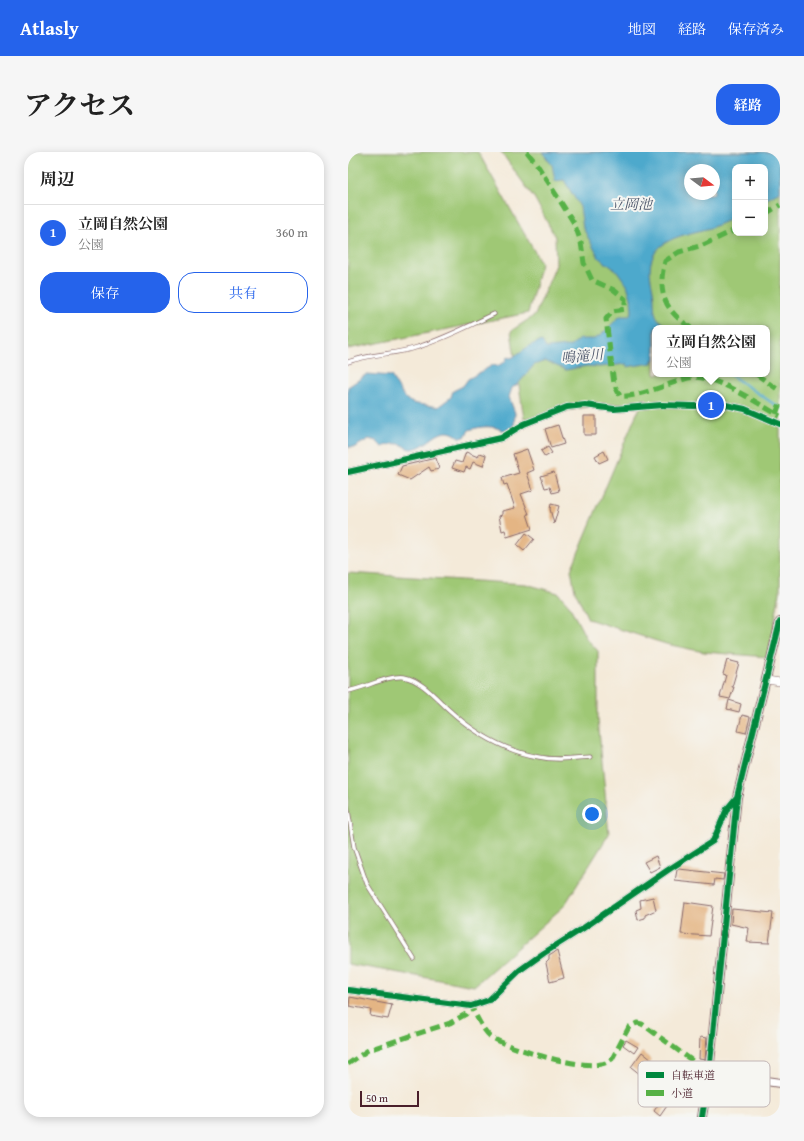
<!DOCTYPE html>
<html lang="ja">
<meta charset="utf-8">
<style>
body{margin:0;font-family:"Gentium Book Plus","Noto Serif JP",serif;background:#f6f6f6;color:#222}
.controls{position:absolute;right:12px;top:12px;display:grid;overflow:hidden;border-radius:8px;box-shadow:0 2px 10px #0003}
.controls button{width:36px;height:36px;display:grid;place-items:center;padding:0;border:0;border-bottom:1px solid #e0e0e0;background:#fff;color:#222;font:20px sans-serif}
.compass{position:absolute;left:336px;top:12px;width:36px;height:36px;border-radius:50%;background:#fff;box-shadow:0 2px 10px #0003;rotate:106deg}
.scale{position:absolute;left:12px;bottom:10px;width:59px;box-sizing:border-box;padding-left:4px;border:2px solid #4a1f2b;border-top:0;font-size:11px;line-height:14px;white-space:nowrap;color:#4a1f2b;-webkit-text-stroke:3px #f6f6f2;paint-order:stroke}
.you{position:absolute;left:244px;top:662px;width:14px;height:14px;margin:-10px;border:3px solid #fff;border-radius:50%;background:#1a73e8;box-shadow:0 0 0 6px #1a73e833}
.badge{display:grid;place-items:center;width:26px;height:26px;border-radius:50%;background:#2563eb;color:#fff;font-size:13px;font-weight:700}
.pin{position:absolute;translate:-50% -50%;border:2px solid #fff;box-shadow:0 1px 4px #0006}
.popup{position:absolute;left:304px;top:173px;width:118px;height:52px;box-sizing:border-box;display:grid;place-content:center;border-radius:8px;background:#fff;filter:drop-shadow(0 1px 3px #0005);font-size:13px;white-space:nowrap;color:#767676}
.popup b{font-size:15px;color:#222}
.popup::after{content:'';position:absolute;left:50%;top:100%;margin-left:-8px;border:8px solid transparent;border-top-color:#fff}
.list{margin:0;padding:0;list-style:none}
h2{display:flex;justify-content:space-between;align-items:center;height:52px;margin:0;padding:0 16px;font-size:17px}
h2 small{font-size:13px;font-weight:400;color:#767676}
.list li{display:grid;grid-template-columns:26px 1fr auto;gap:12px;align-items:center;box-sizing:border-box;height:56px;padding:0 16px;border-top:1px solid #e0e0e0}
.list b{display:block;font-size:15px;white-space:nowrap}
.list p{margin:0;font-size:13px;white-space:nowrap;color:#767676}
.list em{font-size:13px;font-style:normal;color:#767676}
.actions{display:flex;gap:8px;padding:12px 16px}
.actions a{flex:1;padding:9px 0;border:1px solid #2563eb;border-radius:16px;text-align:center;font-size:14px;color:#2563eb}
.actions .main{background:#2563eb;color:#fff}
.map{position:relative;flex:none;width:432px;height:965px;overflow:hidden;border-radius:16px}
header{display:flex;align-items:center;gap:24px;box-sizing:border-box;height:56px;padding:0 20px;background:#2563eb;color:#fff}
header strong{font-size:19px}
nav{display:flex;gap:22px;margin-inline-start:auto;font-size:14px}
.intro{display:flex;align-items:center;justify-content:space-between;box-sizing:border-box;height:96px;padding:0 24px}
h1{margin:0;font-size:28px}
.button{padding:10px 18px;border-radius:16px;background:#2563eb;color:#fff;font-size:14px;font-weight:700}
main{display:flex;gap:24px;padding:0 24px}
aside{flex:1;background:#fff;border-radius:16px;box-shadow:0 2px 10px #0003}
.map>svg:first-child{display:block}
.green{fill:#9fc874;stroke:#747450;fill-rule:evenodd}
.water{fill:#4ea9cc;stroke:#4c647c;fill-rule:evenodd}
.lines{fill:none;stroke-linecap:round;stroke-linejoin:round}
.stream{stroke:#4ea9cc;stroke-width:2.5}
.building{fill:#e4b584}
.service-casing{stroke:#866668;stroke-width:5}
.minor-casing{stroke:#866668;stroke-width:8}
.tertiary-casing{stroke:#866668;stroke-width:10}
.service{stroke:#fff;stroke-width:3.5}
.minor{stroke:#fff;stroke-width:7}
.tertiary{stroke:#fff;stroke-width:8}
.quiet{stroke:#57b146;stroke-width:5;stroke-dasharray:10 5;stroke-linecap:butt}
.cycleway-casing{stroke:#f6f6f2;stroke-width:8}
.cycleway{stroke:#00873e;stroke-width:6}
.labels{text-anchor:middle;stroke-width:4;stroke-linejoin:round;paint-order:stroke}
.water-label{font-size:14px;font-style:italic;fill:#4c566b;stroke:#f6f6f2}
.key{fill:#f6f6f2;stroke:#c2b6b6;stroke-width:1}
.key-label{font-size:11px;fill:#4a1f2b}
</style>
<header>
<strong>Atlasly</strong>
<nav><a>地図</a><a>経路</a><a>保存済み</a></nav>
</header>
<div class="intro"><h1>アクセス</h1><a class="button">経路</a></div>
<main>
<aside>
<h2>周辺<small></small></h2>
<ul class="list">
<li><span class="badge">1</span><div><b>立岡自然公園</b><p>公園</p></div><em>360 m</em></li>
</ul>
<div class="actions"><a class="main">保存</a><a>共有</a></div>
</aside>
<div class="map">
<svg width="432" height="965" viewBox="0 0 432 965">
<rect width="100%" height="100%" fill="#f6f6f2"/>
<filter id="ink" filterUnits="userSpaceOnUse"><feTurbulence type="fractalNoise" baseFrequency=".025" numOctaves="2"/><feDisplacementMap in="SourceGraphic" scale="8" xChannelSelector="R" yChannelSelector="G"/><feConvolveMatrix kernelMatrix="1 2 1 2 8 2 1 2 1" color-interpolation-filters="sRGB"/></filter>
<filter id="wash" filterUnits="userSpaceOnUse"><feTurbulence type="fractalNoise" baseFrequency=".012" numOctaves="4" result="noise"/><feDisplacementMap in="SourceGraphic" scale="16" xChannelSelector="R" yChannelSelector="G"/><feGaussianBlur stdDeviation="0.9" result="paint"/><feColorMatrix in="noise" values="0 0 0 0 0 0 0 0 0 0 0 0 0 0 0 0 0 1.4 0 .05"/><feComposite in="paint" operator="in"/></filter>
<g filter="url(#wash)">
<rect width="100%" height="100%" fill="#f4ead9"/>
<path class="green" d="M0 0H130L193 111 180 161 0 197Z
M153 0H432V440L420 505 356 500 318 492 240 467 227 439 223 418 288 263 297 247 272 253 254 252 176 267 163 179 187 163 208 113 207 85 187 47ZM387 15H417V81H387ZM342 18H366V42H342ZM307 176H419V222H307Z
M0 421 178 432 210 441 221 453 238 486 250 499V568L261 682 216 754 126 834 0 812Z"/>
<path class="water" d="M194 0H432V40L417 48V15H387V65C379 69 370 73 362 76 338 83 303 86 302 118 302 127 305 136 306 145 306 164 308 171 327 176H307V208H304V211L279 215V212L251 215 239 214 218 218 197 209 186 213 171 231 164 236 161 245 167 261 166 274 157 279C144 273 134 274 121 278L117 285 112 286C92 268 82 296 63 297 60 297 57 295 54 293 47 290 41 293 34 295L28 289 21 287 7 295H0V235L19 222 43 224C49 232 55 248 65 251 71 253 82 253 90 255L103 245 105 239 115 234 120 227 145 213 149 214 157 210 159 205 163 206C174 200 182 191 194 189L198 196 223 194 231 187H246L253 183 272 164H281L284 159 283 146 279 133 269 119 251 106 235 76 232 55 216 28 207 29 204 13ZM342 18H366V42H342Z"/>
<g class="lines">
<path class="stream" d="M381 222 432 256"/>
</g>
<g id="blocks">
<path class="building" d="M236 264H248V283H236Z
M210 273 216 292 203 296 197 277Z
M200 295 204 301 197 305 193 299Z
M179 297 186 318 179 321 185 338 173 342 181 362H179L184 377 159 385 157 378 154 379 151 364 154 363V359L167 356 159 332 156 333 154 326 171 321 165 302Z
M256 299 260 307 251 311 247 304Z
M118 300 130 305 132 301 138 303 135 314 125 310 122 317 118 315 116 320 104 316 107 309 114 311Z
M88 306 91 317 83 319 81 315 62 328 50 323 54 314Z
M206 320 211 339 204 341 202 335 197 336 193 324Z
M203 352 211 354 206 372 202 357Z
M178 381 186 387 176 399 169 393Z
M379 508 391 511 384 535H386L382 547 372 545 378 523 375 522Z
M381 548 393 552 391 560 379 557Z
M394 563 402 565 398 581 390 579Z
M308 704 312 715 302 720 296 710Z
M331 717 376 722 375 728 367 727 366 733 327 729 329 718Z
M305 745 308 758 297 763V766L290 768 288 758 293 756 292 748Z
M337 750 365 754 361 784 333 782Z
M384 757 425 761 421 791 399 790 401 776 383 772Z
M209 799 216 826 202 830 198 811 201 808V804Z
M2 845 44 853 40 867 22 864 23 858 1 854Z
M352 885 359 886 357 908 351 907Z
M278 888 290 895 286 901 275 893Z
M294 900 304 908 293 923 283 915Z
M310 943 321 951 312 964 306 959 310 953 306 949Z"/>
</g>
</g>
<g filter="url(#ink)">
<use href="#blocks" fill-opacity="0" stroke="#866668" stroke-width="1"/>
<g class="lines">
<defs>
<path id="service" d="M0 210C23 201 47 203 70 195 96 187 121 174 146 162
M0 539C17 536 40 523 56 525 73 528 88 546 100 557 125 580 157 599 191 605 208 609 225 606 242 605
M0 658 6 695 19 732 66 807"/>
<path id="minor" d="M0 320 153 286 176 272 219 255 237 253 266 257 314 253 346 254 378 253 397 257 432 272
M419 528 432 530
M0 838 123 854 141 848 172 818 196 801 234 777 320 718 365 689 379 657 389 645"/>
<path id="tertiary" d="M361 921 432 931
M354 965 361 921 389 645 432 470"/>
</defs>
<use href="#service" class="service-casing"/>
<use href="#minor" class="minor-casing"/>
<use href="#tertiary" class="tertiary-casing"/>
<use href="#service" class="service"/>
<use href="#minor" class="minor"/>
<use href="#tertiary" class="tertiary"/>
<path class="quiet" d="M179 0 188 11 226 71 233 90 236 111 244 128 266 138 277 147V157L265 159 258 167 266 232 272 244C289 246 322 231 340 226 365 220 410 252 432 264
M417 62 432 53
M343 176C316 158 309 140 317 109L331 100 355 93 387 78
M408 222 432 239
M428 262 432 251
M0 912 20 898 102 871 118 862 123 854C128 863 135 879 143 885 162 897 231 917 253 912 257 912 261 909 264 907L281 875 289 871 294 872 361 921"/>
<defs>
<path id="cycleway" d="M0 320 153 286 176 272 219 255 237 253 266 257 314 253 346 254 378 253 397 257 432 272
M0 838 123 854 141 848 172 818 196 801 234 777 320 718 365 689 379 657 389 645
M354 965 361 921 389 645 432 470"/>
</defs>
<use href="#cycleway" class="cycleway-casing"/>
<use href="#cycleway" class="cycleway"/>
</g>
</g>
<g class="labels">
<g class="water-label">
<text x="283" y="57">立岡池</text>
<text transform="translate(234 204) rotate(-5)" y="5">鳴滝川</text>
</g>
</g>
<rect x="290" y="909" width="132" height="46" rx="6" class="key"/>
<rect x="298" y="920" width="18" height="6" fill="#00873e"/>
<rect x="298" y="938" width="18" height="6" fill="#57b146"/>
<g class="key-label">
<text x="323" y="927">自転車道</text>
<text x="323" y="945">小道</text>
</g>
</svg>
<div class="controls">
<button>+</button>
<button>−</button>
</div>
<svg class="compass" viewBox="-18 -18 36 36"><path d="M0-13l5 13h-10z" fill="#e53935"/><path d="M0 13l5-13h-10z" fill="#767676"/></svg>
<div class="scale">50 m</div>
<div class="you"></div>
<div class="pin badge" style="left:363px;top:253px">1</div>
<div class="popup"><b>立岡自然公園</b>公園</div>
</div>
</main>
